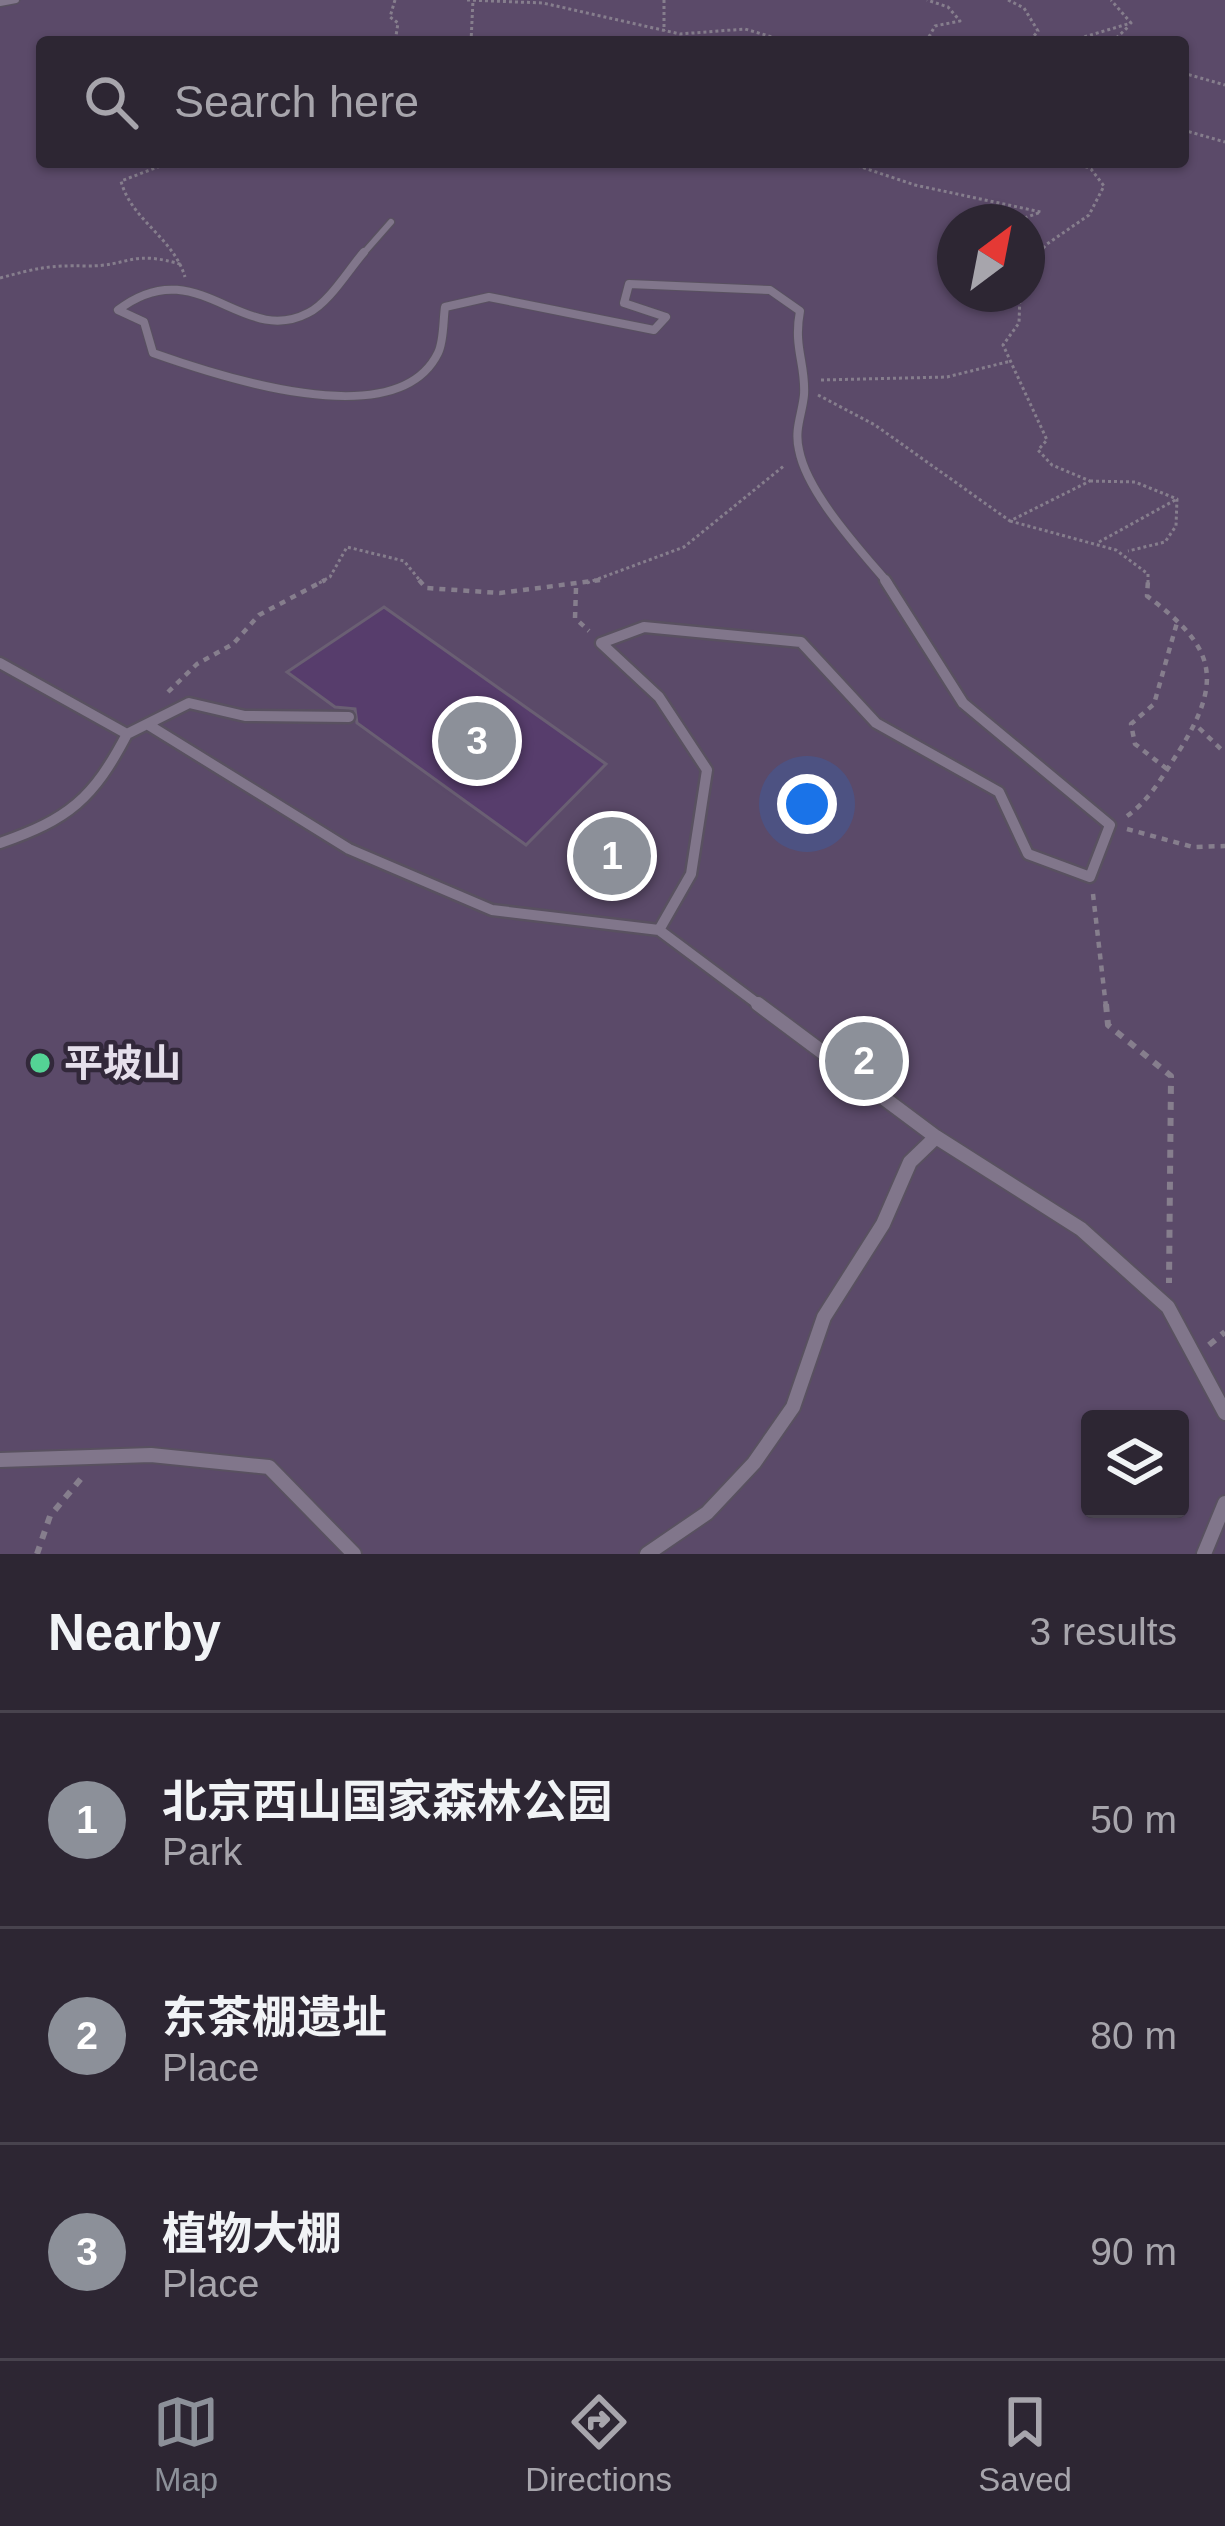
<!DOCTYPE html>
<meta charset="utf-8">
<style>
body{margin:0;font-family:Arial,"Noto Sans SC",sans-serif;background:#352e3b;color:#f1f3f6}
.controls{position:absolute;right:36px;bottom:36px;display:grid;overflow:hidden;border-radius:12px;box-shadow:0 3px 9px #0004}
.controls button{width:108px;height:108px;display:grid;place-items:center;padding:0;border:0;border-bottom:3px solid #48434e;background:#2d2633;color:#f1f3f6;font:60px sans-serif}
.compass{position:absolute;left:937px;top:204px;width:108px;height:108px;border-radius:50%;background:#2d2633;box-shadow:0 3px 9px #0004;rotate:32deg}
.you{position:absolute;left:807px;top:804px;width:42px;height:42px;margin:-30px;border:9px solid #fff;border-radius:50%;background:#1a73e8;box-shadow:0 0 0 18px #1a73e833}
.badge{display:grid;place-items:center;width:78px;height:78px;border-radius:50%;background:#8c9099;color:#fff;font-size:39px;font-weight:700}
.pin{position:absolute;translate:-50% -50%;border:6px solid #fff;box-shadow:0 3px 12px #0006}
.list{margin:0;padding:0;list-style:none}
h2{display:flex;justify-content:space-between;align-items:center;height:156px;margin:0;padding:0 48px;font-size:51px}
h2 small{font-size:39px;font-weight:400;color:#a7a5ac}
.list li{display:grid;grid-template-columns:78px 1fr auto;gap:36px;align-items:center;box-sizing:border-box;height:216px;padding:0 48px;border-top:3px solid #48434e}
.list b{display:block;font-size:45px;white-space:nowrap}
.list p{margin:0;font-size:39px;white-space:nowrap;color:#a7a5ac}
.list em{font-size:39px;font-style:normal;color:#a7a5ac}
.icon{flex:none;width:66px;height:66px;fill:none;stroke:currentColor;stroke-width:2;stroke-linecap:round;stroke-linejoin:round}
.map{position:relative;flex:none;width:1225px;height:1554px;overflow:hidden}
.search{position:absolute;background:#2d2633;box-shadow:0 3px 9px #0004;left:36px;right:36px;top:36px;height:132px;display:flex;align-items:center;gap:30px;box-sizing:border-box;padding:0 42px;border-radius:12px;color:#a7a5ac;font-size:45px}
.sheet{height:804px;background:#2d2633}
nav{display:flex;justify-content:space-around;align-items:center;box-sizing:border-box;height:168px;border-top:3px solid #48434e;background:#2d2633;font-size:33px;color:#a7a5ac}
nav a{display:grid;justify-items:center;gap:6px}
nav .on{color:#8c9099}
.map>svg:first-child{display:block}
.green{fill:#5b4a69;fill-rule:evenodd}
.building{fill:#573d6c;stroke:#6a5f73;stroke-width:3}
.lines{fill:none;stroke-linecap:round;stroke-linejoin:round}
.service-far3-casing{stroke:#595160;stroke-width:9}
.service-far2-casing{stroke:#595160;stroke-width:10}
.service-far1-casing{stroke:#595160;stroke-width:15}
.service-casing{stroke:#595160;stroke-width:18}
.path-far2{stroke:#867e8d;stroke-width:3;stroke-dasharray:3 3;stroke-linecap:butt}
.path-far1{stroke:#867e8d;stroke-width:4.5;stroke-dasharray:6 6;stroke-linecap:butt}
.path{stroke:#867e8d;stroke-width:6;stroke-dasharray:8 8;stroke-linecap:butt}
.service-far3{stroke:#81768b;stroke-width:6}
.service-far2{stroke:#81768b;stroke-width:8}
.service-far1{stroke:#81768b;stroke-width:10}
.service{stroke:#81768b;stroke-width:14}
.poi-dot{fill:#54d395;stroke:#32283a;stroke-width:4.5}
.labels{text-anchor:middle;stroke-width:9;stroke-linejoin:round;paint-order:stroke}
.poi-label{font-size:39px;font-weight:bold;fill:#e5dfeb;stroke:#32283a;text-anchor:start}
</style>
<div class="map">
<svg width="1225" height="1554" viewBox="0 0 1225 1554">
<rect width="100%" height="100%" fill="#3c3244"/>
<path class="green" d="M0 0H1225V1554H0ZM42 42H1183V162H42ZM955 222H1027V294H955ZM1090 1419H1180V1509H1090Z"/>
<path class="building" d="M384 607 606 764 526 845 357 723 355 709 335 707 287 672Z"/>
<g class="lines">
<defs>
<path id="service-far3" d="M0 3 16 0
M362 255 391 222"/>
<path id="service-far2" d="M364 252C349 269 329 303 308 313 241 348 198 249 118 310L144 322 153 353C218 376 397 437 438 353 444 341 443 320 445 307L489 297 654 330 666 317 624 303 629 284 770 290 800 311C793 348 806 364 804 395 802 415 794 429 799 450 807 493 860 550 888 583"/>
<path id="service-far1" d="M0 663 127 734C93 799 69 819 0 843
M147 724 349 849 492 910 659 930 762 1007
M127 734 189 703 245 716 349 717
M659 930 691 874 707 770 659 697 601 643 644 627 801 642 876 723 999 792 1028 854 1090 877 1110 825 963 703 885 580"/>
<path id="service" d="M758 1004 936 1137
M0 1460 151 1455 269 1467 354 1554
M647 1554 707 1513 754 1463 793 1407 824 1317 883 1224 910 1162 936 1137 1081 1229 1168 1307 1225 1413
M1204 1554 1225 1503"/>
</defs>
<use href="#service-far3" class="service-far3-casing"/>
<use href="#service-far2" class="service-far2-casing"/>
<use href="#service-far1" class="service-far1-casing"/>
<use href="#service" class="service-casing"/>
<path class="path-far2" d="M395 0 390 17 398 23 395 42
M467 0 543 3 680 34 745 29 789 42
M664 0V31
M1008 0 1024 8 1038 31 1029 42
M471 42 473 0
M926 42 935 26 960 21 948 7 927 0
M1067 42 1131 23 1111 0
M1112 42 1128 27
M1183 73 1225 85
M1183 130 1225 142
M171 162 121 181C131 220 173 237 185 277
M846 162 915 185 1041 212 1013 222
M1027 266 1047 244 1089 215 1104 186 1091 169 1075 162
M0 278C37 268 49 265 87 266 131 266 131 249 183 265
M821 380 947 377 1011 361
M818 395 875 425 1010 521 1090 481 1052 465 1038 450 1047 440 1003 345 1019 323 1020 294
M1090 481 1135 482 1177 499 1176 526 1165 542 1128 551
M1010 521 1116 550 1148 574V583
M1099 542 1177 499
M319 583 330 577 347 547 404 561 422 583
M587 583 684 547 785 465"/>
<path class="path-far1" d="M419 580 426 588 500 593 600 580
M576 588 575 618 589 631
M168 692 197 664 233 644 259 615 325 580
M1199 728 1225 753
M1167 769 1135 744 1131 724 1154 704 1178 619
M1127 816C1150 800 1164 774 1179 751 1225 678 1214 646 1147 596L1148 580
M1127 829 1193 847 1225 846
M1093 894 1106 1007"/>
<path class="path" d="M1106 1004 1108 1025 1171 1076 1169 1283
M1209 1345 1225 1332
M37 1554 50 1516 84 1475"/>
<use href="#service-far3" class="service-far3"/>
<use href="#service-far2" class="service-far2"/>
<use href="#service-far1" class="service-far1"/>
<use href="#service" class="service"/>
</g>
<circle class="poi-dot" cx="40" cy="1063" r="12"/>
<g class="labels">
<g class="poi-label">
<text x="64" y="1077">平坡山</text>
</g>
</g>
</svg>
<div class="controls">
<button><svg class="icon" aria-label="layers" viewBox="0 0 24 24"><path d="M12 4l9 5-9 5-9-5zM3 14l9 5 9-5"/></svg></button>
</div>
<svg class="compass" viewBox="-18 -18 36 36"><path d="M0-13l5 13h-10z" fill="#e53935"/><path d="M0 13l5-13h-10z" fill="#a7a5ac"/></svg>
<div class="you"></div>
<div class="pin badge" style="left:612px;top:856px">1</div>
<div class="pin badge" style="left:864px;top:1061px">2</div>
<div class="pin badge" style="left:477px;top:741px">3</div>
<div class="search"><svg class="icon" aria-label="search" viewBox="0 0 24 24"><circle cx="10" cy="10" r="6"/><path d="M15 15l6 6"/></svg>Search here</div>
</div>
<section class="sheet">
<h2>Nearby<small>3 results</small></h2>
<ul class="list">
<li><span class="badge">1</span><div><b>北京西山国家森林公园</b><p>Park</p></div><em>50 m</em></li>
<li><span class="badge">2</span><div><b>东茶棚遗址</b><p>Place</p></div><em>80 m</em></li>
<li><span class="badge">3</span><div><b>植物大棚</b><p>Place</p></div><em>90 m</em></li>
</ul>
</section>
<nav>
<a class="on"><svg class="icon" aria-label="map" viewBox="0 0 24 24"><path d="M3 6l6-2 6 2 6-2v14l-6 2-6-2-6 2zM9 4v14M15 6v14"/></svg>Map</a>
<a><svg class="icon" aria-label="directions" viewBox="0 0 24 24"><path d="M12 3l9 9-9 9-9-9zM9 14v-3h6M13 9l2 2-2 2"/></svg>Directions</a>
<a><svg class="icon" aria-label="saved" viewBox="0 0 24 24"><path d="M7 4h10v16l-5-4-5 4z"/></svg>Saved</a>
</nav>
